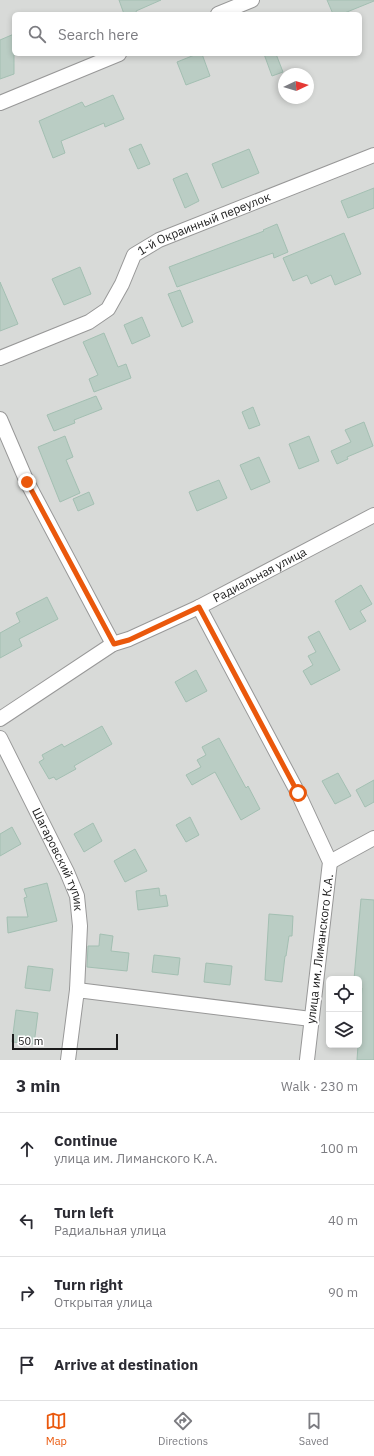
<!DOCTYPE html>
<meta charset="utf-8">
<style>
body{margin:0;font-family:"IBM Plex Sans",sans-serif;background:#f7f7f7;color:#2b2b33}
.controls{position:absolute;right:12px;bottom:12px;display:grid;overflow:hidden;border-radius:6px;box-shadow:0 2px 6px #0003}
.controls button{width:36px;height:36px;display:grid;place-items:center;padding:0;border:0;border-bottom:1px solid #e1e1e2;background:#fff;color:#2b2b33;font:20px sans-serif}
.compass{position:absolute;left:278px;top:68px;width:36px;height:36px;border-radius:50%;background:#fff;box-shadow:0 2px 6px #0003;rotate:86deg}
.scale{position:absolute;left:12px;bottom:10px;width:106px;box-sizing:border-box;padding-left:4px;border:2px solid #1b1b1b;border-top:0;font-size:11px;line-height:14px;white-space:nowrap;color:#1b1b1b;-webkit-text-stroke:3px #fff;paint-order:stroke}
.stop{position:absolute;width:12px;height:12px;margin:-9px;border:3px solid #ea580c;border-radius:50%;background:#fff}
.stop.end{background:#ea580c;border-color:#fff;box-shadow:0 1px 4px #0008}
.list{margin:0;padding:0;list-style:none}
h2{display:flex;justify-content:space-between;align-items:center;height:52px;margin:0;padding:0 16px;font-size:17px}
h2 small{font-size:13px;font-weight:400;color:#7c7c81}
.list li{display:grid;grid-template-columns:26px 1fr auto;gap:12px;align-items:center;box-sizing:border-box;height:72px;padding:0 16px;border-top:1px solid #e1e1e2}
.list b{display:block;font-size:15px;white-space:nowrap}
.list p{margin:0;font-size:13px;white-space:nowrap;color:#7c7c81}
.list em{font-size:13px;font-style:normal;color:#7c7c81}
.icon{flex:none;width:22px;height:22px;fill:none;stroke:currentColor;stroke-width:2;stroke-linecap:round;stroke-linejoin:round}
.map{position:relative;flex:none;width:374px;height:1060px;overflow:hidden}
.search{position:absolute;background:#fff;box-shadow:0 2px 6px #0003;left:12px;right:12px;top:12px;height:44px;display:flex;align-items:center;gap:10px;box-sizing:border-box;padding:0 14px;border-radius:6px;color:#7c7c81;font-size:15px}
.sheet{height:340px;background:#fff}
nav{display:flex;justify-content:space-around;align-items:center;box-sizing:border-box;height:56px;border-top:1px solid #e1e1e2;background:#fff;font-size:11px;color:#7c7c81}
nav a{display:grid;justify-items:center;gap:2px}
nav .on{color:#ea580c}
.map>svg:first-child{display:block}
.residential{fill:#d8dad8;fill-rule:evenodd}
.building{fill:#bacdc4;stroke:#a3bfb2}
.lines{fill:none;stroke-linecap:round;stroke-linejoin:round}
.minor-casing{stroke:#989898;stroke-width:16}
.minor{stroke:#fff;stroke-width:14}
.route{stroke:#ea580c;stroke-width:5}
.labels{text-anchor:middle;stroke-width:4;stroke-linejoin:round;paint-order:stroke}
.street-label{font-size:12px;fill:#1b1b1b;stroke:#fff}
</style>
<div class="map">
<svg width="374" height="1060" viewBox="0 0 374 1060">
<rect width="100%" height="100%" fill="#e0edea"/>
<path class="residential" d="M0 0H374V1060H0ZM14 14H360V54H14ZM284 74H308V98H284ZM329 979H359V1045H329Z"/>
<path class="building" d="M119 0H161L136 11 137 14H124Z
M327 0H374V1L342 14H333Z
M14 34V74L0 79V40Z
M197 54H202L210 76 186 85 177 62Z
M264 54H276L283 72 272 76Z
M113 95 124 119 105 127 104 123 61 141 65 153 53 158 39 121 82 102 85 107Z
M141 144 150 164 138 169 129 149Z
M249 149 259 173 222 188 212 164Z
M187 173 199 201 185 208 173 179Z
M374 188V208L348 218 341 201Z
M277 224 288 252 274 258 273 253 177 287 169 267 264 231 263 230Z
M344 233 361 274 335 285 331 275 311 284 307 275 293 281 283 258Z
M80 267 91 294 64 305 52 279Z
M0 282 18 324 0 331Z
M180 290 193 322 182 327 168 294Z
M142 317 150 336 132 344 124 325Z
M104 333 118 367 126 364 131 378 94 392 89 379 98 375 83 342Z
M96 396 102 409 74 420 75 423 54 431 47 415Z
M253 407 260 425 249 429 242 412Z
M364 422 373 446 347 457 348 459 337 464 331 451 351 442 345 430Z
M65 436 73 457 66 460 80 493 60 502 38 447Z
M309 436 319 461 299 469 289 444Z
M259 457 270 482 251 490 240 465Z
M219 480 227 498 197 511 189 492Z
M89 492 94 504 78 511 73 499Z
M361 585 372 604 360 611 366 621 350 630 335 601Z
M47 597 58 619 19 639 22 646 0 658V633L20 622 16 613Z
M319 631 340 670 311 685 303 671 313 665 308 656 316 652 308 637Z
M196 670 207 691 186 702 175 682Z
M102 726 112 744 74 766 76 769 56 780 54 777 49 779 39 762 44 759 42 755 62 744 64 747Z
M219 738 246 788 248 786 260 809 241 820 215 772 192 785 186 775 201 767 197 760 206 755 202 747Z
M338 773 351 796 335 804 322 781Z
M374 780V802L365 807 356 790Z
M190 817 199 835 186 842 176 825Z
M93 823 102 841 84 852 74 834Z
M12 827 21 844 0 856V834Z
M135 849 147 871 125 882 114 861Z
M47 883 57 921 8 933 7 917H28L24 898 27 897 24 889Z
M159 888 160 896 166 895 168 906 138 910 136 891Z
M361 899 374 900V1060H357L362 988H359V979H354Z
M269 914 293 916 292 936H289L286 956H285L282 982 265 980Z
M100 934 113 936 111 951 129 953 127 971 87 967 88 946H99Z
M154 955 180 958 178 975 152 972Z
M206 963 232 966 230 985 204 982Z
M28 966 53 969 50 991 25 988Z
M16 1010 38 1013 34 1044 12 1042Z"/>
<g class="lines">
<defs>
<g id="minor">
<path d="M218 14 252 0"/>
<path d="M0 103 119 54"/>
<path id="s1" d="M0 358 89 322 108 309 122 284 134 255 159 240 374 155"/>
<path d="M0 419 27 482 113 644"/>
<path d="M199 607 298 793 330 862 307 1060"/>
<path id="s2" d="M0 719 113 644 129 639 199 607 374 515"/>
<path id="s3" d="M0 738 67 872 77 896 80 926 77 990"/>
<path d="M330 862 374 838"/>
<path d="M68 1060 77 990 311 1019"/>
</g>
</defs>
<use href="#minor" class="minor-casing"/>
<use href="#minor" class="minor"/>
</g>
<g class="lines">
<path class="route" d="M27 482 114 644 129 640 199 607 298 793"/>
</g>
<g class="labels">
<g class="street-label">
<text dy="4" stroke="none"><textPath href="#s1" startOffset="256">1-й Окраинный переулок</textPath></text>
<text dy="4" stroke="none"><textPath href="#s2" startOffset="298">Радиальная улица</textPath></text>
<text dy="4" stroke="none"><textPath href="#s3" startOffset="135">Шагаровский тупик</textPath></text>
<text transform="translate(320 949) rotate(-83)" y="4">улица им. Лиманского К.А.</text>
</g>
</g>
</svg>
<div class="controls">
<button><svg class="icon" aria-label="locate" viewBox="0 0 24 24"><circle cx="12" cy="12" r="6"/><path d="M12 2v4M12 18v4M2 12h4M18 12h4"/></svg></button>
<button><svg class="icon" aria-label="layers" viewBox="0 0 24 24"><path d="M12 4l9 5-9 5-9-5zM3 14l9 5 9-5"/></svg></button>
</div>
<svg class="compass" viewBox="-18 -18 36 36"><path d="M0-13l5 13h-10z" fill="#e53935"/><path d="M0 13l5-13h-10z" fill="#7c7c81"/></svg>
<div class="scale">50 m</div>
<div class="stop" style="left:298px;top:793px"></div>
<div class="stop end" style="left:27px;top:482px"></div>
<div class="search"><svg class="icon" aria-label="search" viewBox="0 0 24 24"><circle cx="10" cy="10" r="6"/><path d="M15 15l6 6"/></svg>Search here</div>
</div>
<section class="sheet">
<h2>3 min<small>Walk · 230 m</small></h2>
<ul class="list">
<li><svg class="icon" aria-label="ahead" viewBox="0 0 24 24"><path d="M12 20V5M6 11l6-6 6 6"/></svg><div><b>Continue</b><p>улица им. Лиманского К.А.</p></div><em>100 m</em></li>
<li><svg class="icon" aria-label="left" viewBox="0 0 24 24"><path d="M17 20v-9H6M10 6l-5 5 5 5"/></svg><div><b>Turn left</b><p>Радиальная улица</p></div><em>40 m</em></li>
<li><svg class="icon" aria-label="right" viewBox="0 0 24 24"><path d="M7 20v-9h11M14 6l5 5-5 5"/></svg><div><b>Turn right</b><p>Открытая улица</p></div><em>90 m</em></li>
<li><svg class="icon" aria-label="arrive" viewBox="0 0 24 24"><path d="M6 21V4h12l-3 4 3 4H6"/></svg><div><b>Arrive at destination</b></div></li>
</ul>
</section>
<nav>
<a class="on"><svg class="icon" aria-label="map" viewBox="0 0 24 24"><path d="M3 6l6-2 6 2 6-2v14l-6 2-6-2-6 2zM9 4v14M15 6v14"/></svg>Map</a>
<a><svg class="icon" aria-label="directions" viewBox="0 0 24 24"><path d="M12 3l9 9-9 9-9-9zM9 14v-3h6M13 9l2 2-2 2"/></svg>Directions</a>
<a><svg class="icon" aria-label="saved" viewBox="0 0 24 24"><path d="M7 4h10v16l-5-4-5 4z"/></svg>Saved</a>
</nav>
